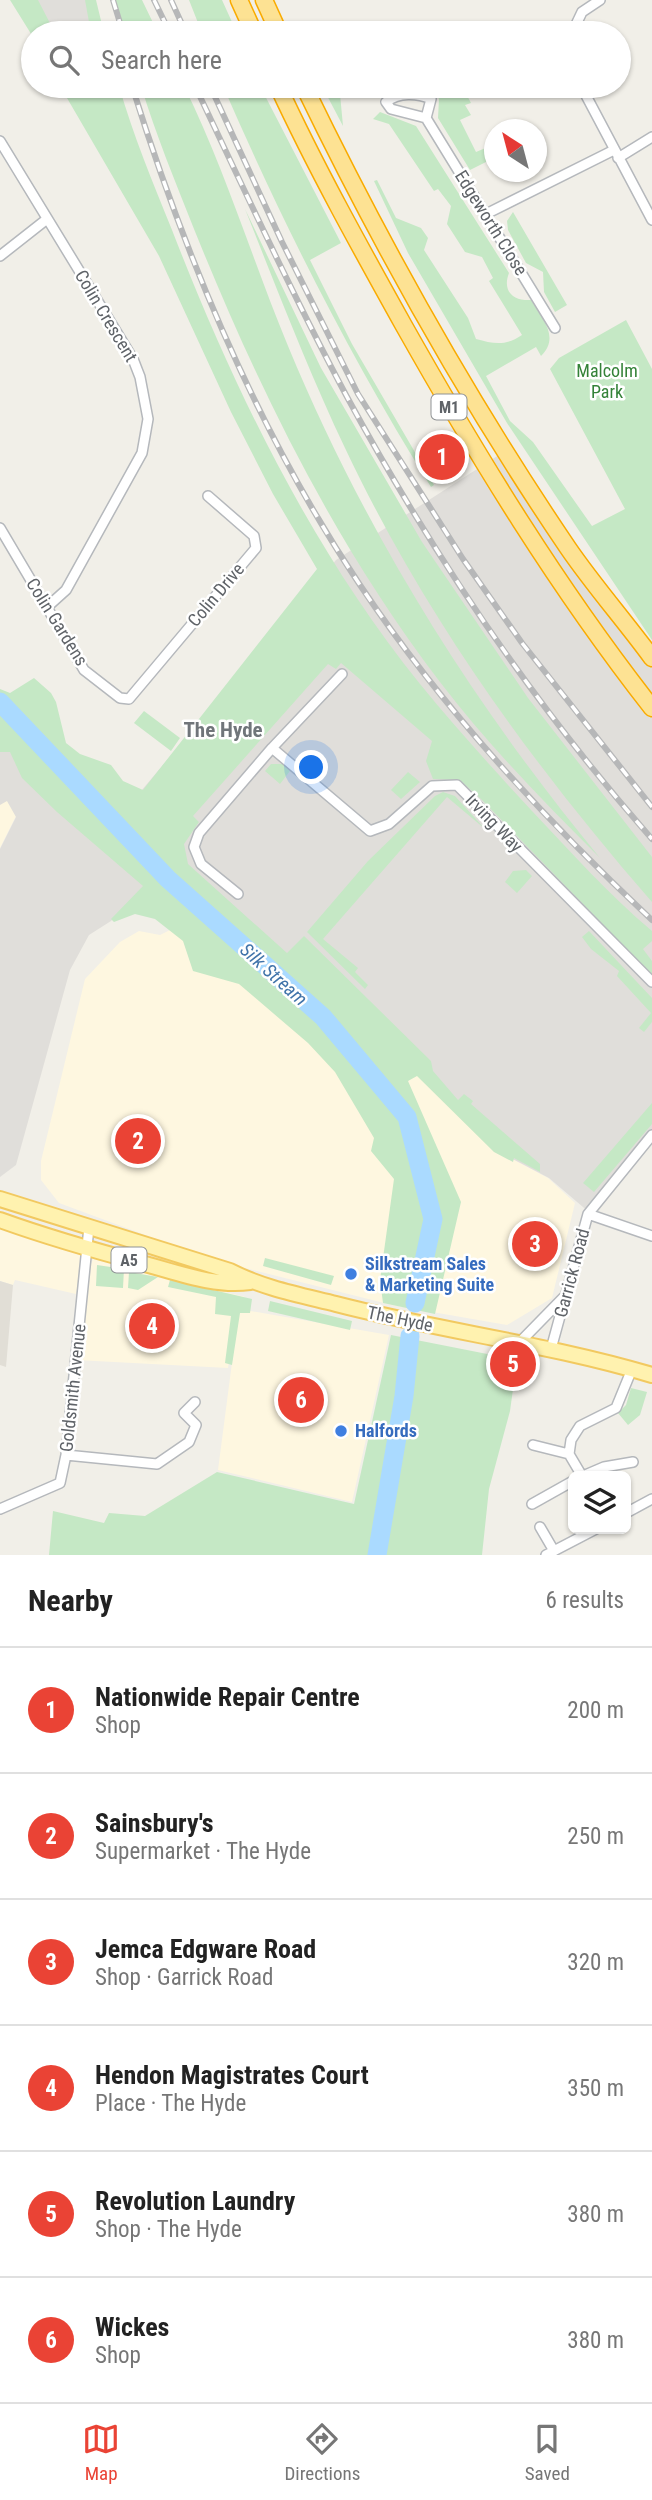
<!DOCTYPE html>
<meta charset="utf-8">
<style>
body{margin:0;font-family:"Roboto Condensed",sans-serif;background:#f2f2f2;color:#222}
.controls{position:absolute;right:21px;bottom:21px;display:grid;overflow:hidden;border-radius:10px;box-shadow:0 2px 5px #0004}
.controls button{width:63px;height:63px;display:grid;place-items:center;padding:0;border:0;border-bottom:2px solid #e0e0e0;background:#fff;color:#222;font:35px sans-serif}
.compass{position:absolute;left:484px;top:119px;width:63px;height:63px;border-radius:50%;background:#fff;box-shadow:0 2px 5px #0004;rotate:324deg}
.you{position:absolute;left:312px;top:768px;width:24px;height:24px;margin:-18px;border:5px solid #fff;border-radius:50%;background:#1a73e8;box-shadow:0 0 0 10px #1a73e833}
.badge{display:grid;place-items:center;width:46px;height:46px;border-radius:50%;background:#ea4335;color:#fff;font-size:23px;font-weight:700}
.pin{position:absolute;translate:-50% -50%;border:4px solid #fff;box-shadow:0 2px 7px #0006}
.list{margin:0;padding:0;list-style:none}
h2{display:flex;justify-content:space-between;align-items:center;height:91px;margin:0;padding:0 28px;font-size:30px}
h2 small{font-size:23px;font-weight:400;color:#767676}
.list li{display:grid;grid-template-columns:46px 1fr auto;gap:21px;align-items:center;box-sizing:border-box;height:126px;padding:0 28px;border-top:2px solid #e0e0e0}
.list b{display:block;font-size:26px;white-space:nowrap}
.list p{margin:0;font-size:23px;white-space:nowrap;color:#767676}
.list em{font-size:23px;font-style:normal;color:#767676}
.icon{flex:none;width:38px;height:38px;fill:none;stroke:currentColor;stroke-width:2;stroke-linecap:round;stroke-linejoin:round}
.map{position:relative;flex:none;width:652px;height:1555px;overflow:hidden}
.search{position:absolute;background:#fff;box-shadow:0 2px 5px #0004;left:21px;right:21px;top:21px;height:77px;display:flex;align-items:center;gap:18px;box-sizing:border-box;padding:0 24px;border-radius:38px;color:#767676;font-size:26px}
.sheet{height:847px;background:#fff}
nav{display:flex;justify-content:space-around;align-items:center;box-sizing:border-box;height:98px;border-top:2px solid #e0e0e0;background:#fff;font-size:19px;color:#767676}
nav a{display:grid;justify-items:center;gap:4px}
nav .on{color:#ea4335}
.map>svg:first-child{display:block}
.commercial{fill:#fef7e0}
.industrial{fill:#e0deda}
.education{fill:#e1ded6}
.green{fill:#c5e8c5}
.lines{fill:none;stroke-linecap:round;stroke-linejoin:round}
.river{stroke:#aadaff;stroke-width:19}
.street-casing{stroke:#b5b8bc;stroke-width:12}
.primary-casing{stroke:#f2c960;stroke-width:18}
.highway-casing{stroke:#f9ab00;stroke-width:19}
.street{stroke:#fff;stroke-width:9}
.primary{stroke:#fff2af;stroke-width:14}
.highway{stroke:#fde293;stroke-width:16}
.rail-casing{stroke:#b6b7b8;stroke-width:6}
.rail{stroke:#fff;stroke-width:3.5;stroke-dasharray:10;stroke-linecap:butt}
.shop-dot{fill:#3f7fe0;stroke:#fff;stroke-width:2.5}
.labels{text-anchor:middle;stroke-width:5;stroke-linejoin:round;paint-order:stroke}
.shield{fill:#fff;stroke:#8f9295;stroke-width:2}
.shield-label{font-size:16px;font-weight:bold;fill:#5f6368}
.street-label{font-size:18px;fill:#5f6368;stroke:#fff}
.park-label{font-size:18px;fill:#348238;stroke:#fff}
.shop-label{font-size:18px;font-weight:bold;fill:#366cbe;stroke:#fff;text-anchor:start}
.water-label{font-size:19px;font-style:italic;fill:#4174aa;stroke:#fff}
.quarter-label{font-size:21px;font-weight:bold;fill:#70757a;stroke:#fff}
</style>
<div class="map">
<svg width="652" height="1555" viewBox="0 0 652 1555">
<rect width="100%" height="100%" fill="#f1efe8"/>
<path class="commercial" d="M7 800 16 816 0 848V804Z
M180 925 419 1074 495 1150 548 1178 575 1203 552 1298 507 1325 392 1305 213 1260 59 1203 41 1180V1161L85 979 120 942 139 931 160 935Z
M0 1227 83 1254 76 1294 15 1280 13 1285 0 1281Z
M93 1259 245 1297 237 1306 228 1368 76 1360 83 1286Z
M239 1309 389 1335 352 1502 218 1470Z"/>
<path class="industrial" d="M25 0H94L104 33H49Z
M511 447 559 527 652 657V1135L590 1213 549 1178 494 1149 419 1075 114 823 336 560Z
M0 738 149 882 111 921 89 935 70 970 16 1165 0 1177V849L16 817 7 801 0 805Z"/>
<path class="education" d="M0 1281 13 1285 6 1367 0 1365Z"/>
<path class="green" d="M10 0H38L55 33H33V37Z
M85 0H96L104 33H91Z
M115 0H142L158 33H125Z
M189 0H222L237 33H202Z
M60 86H119C133 135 153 183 172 230 234 390 312 550 420 684 456 728 494 770 532 811 571 852 609 895 652 931V941L643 949 652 961V975L482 800 460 780 433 779 426 761 432 741 341 663 336 669 328 664 193 816 199 822 184 844 188 864 287 953 304 936 431 1061 433 1071 458 1100 464 1094 473 1101 471 1104 540 1164V1172L514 1158 513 1162 494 1152 417 1076 408 1081 461 1202 435 1314 383 1303 380 1280 394 1179 371 1151 374 1138 335 1072 308 1043 239 984 193 971 183 941 155 919 135 914 114 922 111 919 143 886 57 812 22 778 10 752H0V689L10 693 34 678 51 693 56 702 66 743 80 754 111 765 123 781 143 790 317 569 273 494 231 412 159 256Z
M141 86H184C225 169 252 259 288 346 365 532 472 703 600 858 544 802 488 745 440 682 334 543 259 390 194 229 175 181 156 135 141 86Z
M223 86H260L341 243 310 260 352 344 434 485 431 487C351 359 283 224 223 86Z
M322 86H345L340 94 343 126Z
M436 86 446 90 462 86 471 103 465 105 471 115 460 120 476 152 488 147 494 163 490 160 470 170 438 118 439 99 435 92 422 88Z
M380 112 416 126 509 273C502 291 513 301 531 300 543 320 560 337 541 356L536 347 486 376 510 421 533 442 592 526 625 509 550 369 559 358 626 320 652 369V640L507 423 408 253 374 181 377 180 396 218 421 228 428 238 424 250 468 318 476 339C494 344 506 346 522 335L489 281 493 278 482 257 465 252 447 224 451 206 438 189 434 191 389 124 373 119Z
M245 209 321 368 422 542 528 698 652 857V902C531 763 424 615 345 448 308 370 277 289 245 209Z
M513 212 567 305 555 312 544 292 543 272 526 263 508 230 507 221Z
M144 711 180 738 171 751 134 723Z
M271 764H283L290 771 280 784 265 771Z
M408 772 420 782 401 799 391 790Z
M443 792 455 796 485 829 447 797 323 939 358 968 355 972 368 985 365 989 307 932 368 861 435 796Z
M526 870 532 876 517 893 505 882 513 871Z
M589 931 652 998V1022L644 1032 639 1028 651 1013 617 976 619 971 591 949 582 937Z
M652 1103V1124L594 1192 583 1183Z
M265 1258 334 1276 331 1285 263 1266Z
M97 1265 124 1269 123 1288 96 1286Z
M129 1272 158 1277 138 1290 128 1288Z
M170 1280 252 1299 250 1313H240L232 1365 225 1363 231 1316 215 1314 216 1297 168 1287Z
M270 1301 352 1321 350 1330 268 1311Z
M391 1335 517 1360 510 1411 489 1489 482 1555H49L53 1511 104 1523 109 1513 145 1516 217 1472 354 1504Z
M631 1388 647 1392 640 1415 628 1425 618 1413 626 1405Z"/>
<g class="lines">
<path class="river" d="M0 702 168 879 323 1017 407 1117 433 1219 415 1303
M377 1555 404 1396 410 1336"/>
<defs>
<path id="street" d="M572 33 582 12 600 0
M581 86 652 220
M426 118 391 109 386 102C399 92 417 93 431 99L426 118 555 328
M0 141 133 359 140 377 148 419 142 453 66 590 46 608
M618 158 652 137
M486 214 614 150
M0 256 47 219
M0 528 84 670 120 698 129 699 256 548 254 536 208 496
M272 748 342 674
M238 894 201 864 194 847 199 833 272 748 370 831 389 824 432 786 457 785 652 982
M588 1214 652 1236
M518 1344 564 1297
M551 1349 588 1214 652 1135
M533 1445 569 1454
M66 1455 157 1464 189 1442 196 1425 184 1413 195 1402
M582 1476 569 1454 571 1440 580 1426 616 1408 632 1369
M583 1476 604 1467 633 1462
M532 1504 573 1481
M0 1509 60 1483 66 1455 89 1227
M626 1513 652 1499
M540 1527 554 1551
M546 1555 596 1529"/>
<path id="primary" d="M0 1199 230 1271C263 1288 300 1295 336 1304 440 1331 548 1344 652 1375
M0 1220C47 1237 96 1251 145 1264 179 1273 215 1287 250 1282"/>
<path id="highway" d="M239 0 254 33
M264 0 279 33
M278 86C316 168 360 247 404 326 479 459 558 588 652 708
M304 86C381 245 469 402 568 548 594 586 625 621 652 658"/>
</defs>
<use href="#street" class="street-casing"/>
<use href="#primary" class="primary-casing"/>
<use href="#highway" class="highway-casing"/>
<use href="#street" class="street"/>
<use href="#primary" class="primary"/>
<use href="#highway" class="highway"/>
<defs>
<path id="rail" d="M113 0 123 33
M154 0 170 33
M171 0 186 33
M132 86C186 259 259 434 360 585 442 708 544 819 652 920
M195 86C244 189 292 294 346 395 431 552 534 705 652 839
M210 86 282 242 358 394 463 559 522 643 652 807"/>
</defs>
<use href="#rail" class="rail-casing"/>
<use href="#rail" class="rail"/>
</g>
<g class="shop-dot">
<circle cx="351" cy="1274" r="7"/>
<circle cx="341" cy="1431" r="7"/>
</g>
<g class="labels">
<g class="shield">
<rect x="431.5" y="394.5" width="35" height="25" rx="5"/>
<rect x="111.5" y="1247.5" width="35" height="25" rx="5"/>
</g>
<g class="shield-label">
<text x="449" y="413">M1</text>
<text x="129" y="1266">A5</text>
</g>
<g class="street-label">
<text transform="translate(491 223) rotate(58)" y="6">Edgeworth Close</text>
<text transform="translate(106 316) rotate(59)" y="6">Colin Crescent</text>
<text transform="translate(216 595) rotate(-50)" y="6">Colin Drive</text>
<text transform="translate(57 622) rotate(58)" y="6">Colin Gardens</text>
<text transform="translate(494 823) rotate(46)" y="6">Irving Way</text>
<text transform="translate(572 1273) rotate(-75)" y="6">Garrick Road</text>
<text transform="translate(400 1319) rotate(12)" y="6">The Hyde</text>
<text transform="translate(73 1388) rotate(-84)" y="6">Goldsmith Avenue</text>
</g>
<g class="park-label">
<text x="607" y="377">Malcolm<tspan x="607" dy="21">Park</tspan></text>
</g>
<g class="shop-label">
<text x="365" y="1270">Silkstream Sales<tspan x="365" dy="21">&amp; Marketing Suite</tspan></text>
<text x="355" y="1437">Halfords</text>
</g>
<g class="water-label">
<text transform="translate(274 974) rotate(42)" y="7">Silk Stream</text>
</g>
<g class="quarter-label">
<text x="223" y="737">The Hyde</text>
</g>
</g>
</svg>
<div class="controls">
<button><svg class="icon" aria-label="layers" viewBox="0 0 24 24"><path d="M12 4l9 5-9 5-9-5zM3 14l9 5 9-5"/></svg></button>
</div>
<svg class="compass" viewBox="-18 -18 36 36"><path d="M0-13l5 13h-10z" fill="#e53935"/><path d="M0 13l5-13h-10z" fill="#767676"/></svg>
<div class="you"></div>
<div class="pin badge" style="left:442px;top:457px">1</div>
<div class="pin badge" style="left:138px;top:1141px">2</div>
<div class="pin badge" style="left:535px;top:1244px">3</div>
<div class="pin badge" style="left:152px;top:1326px">4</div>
<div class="pin badge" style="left:513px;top:1364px">5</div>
<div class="pin badge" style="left:301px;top:1400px">6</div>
<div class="search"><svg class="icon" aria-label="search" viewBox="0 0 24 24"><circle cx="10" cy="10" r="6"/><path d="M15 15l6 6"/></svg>Search here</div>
</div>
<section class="sheet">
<h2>Nearby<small>6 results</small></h2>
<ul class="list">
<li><span class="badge">1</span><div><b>Nationwide Repair Centre</b><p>Shop</p></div><em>200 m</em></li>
<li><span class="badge">2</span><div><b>Sainsbury's</b><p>Supermarket · The Hyde</p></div><em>250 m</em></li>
<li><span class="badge">3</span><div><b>Jemca Edgware Road</b><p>Shop · Garrick Road</p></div><em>320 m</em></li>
<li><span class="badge">4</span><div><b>Hendon Magistrates Court</b><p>Place · The Hyde</p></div><em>350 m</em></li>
<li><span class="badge">5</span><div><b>Revolution Laundry</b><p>Shop · The Hyde</p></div><em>380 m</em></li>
<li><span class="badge">6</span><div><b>Wickes</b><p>Shop</p></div><em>380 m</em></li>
</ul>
</section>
<nav>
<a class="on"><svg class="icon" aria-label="map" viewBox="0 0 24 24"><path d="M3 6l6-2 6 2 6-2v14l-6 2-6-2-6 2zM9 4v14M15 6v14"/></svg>Map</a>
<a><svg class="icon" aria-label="directions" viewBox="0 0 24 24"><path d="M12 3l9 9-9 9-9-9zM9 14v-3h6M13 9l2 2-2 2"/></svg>Directions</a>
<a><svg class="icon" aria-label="saved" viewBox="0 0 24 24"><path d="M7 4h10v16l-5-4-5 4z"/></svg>Saved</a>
</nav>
